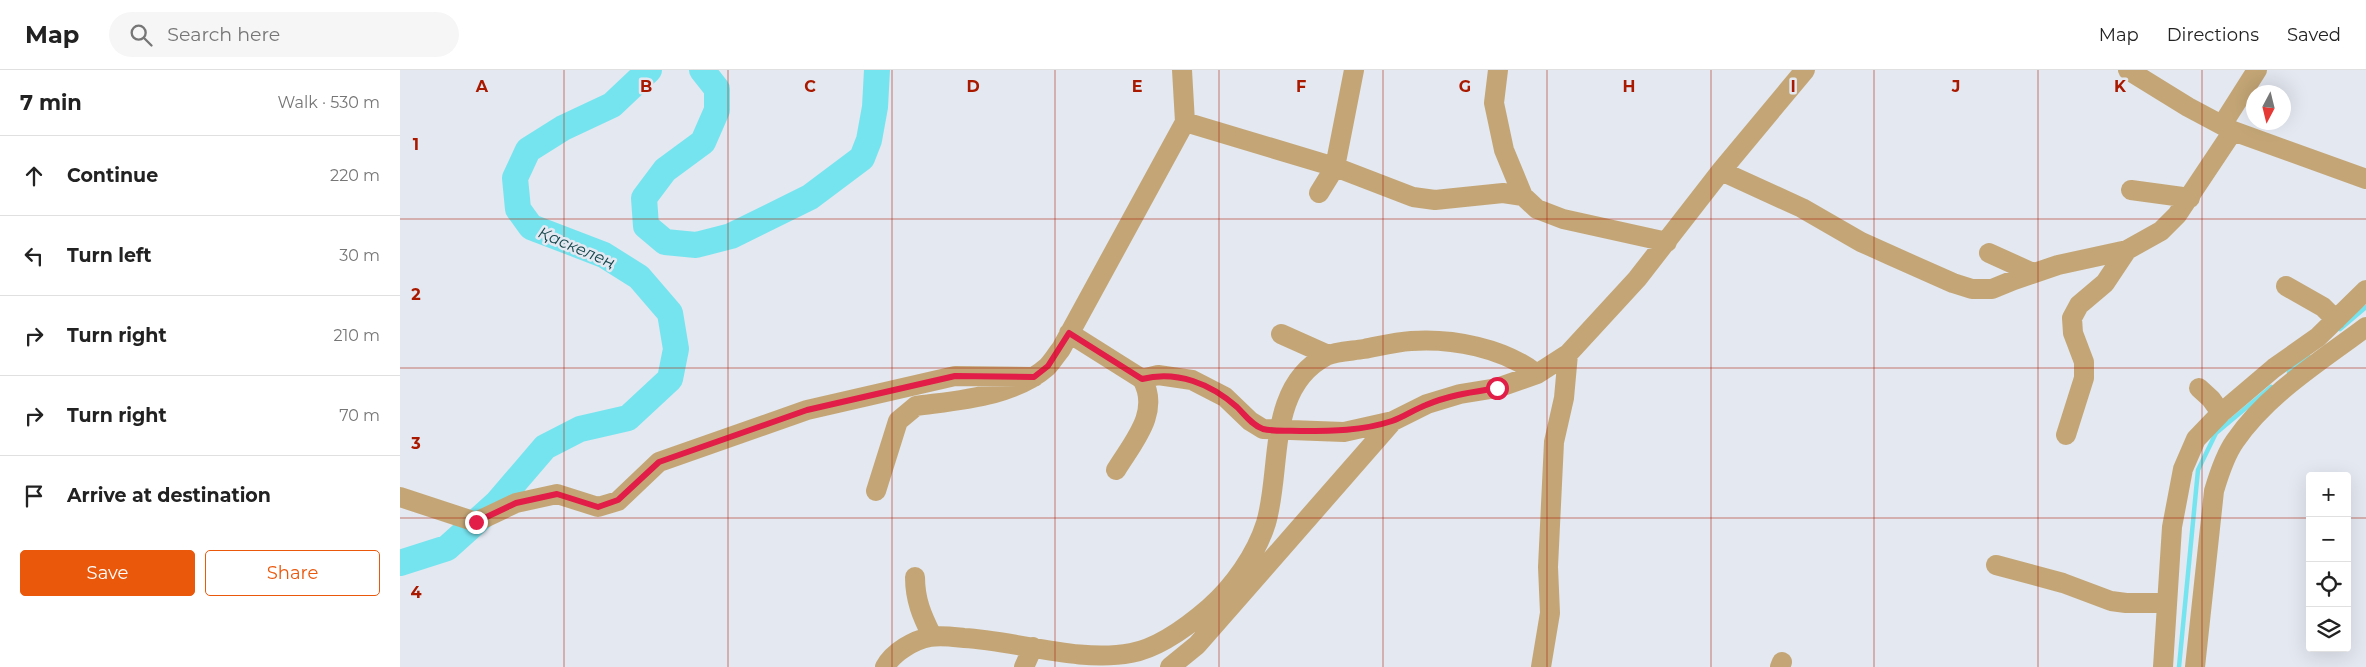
<!DOCTYPE html>
<meta charset="utf-8">
<style>
body{margin:0;font-family:Montserrat,sans-serif;background:#f6f6f6;color:#222}
.controls{position:absolute;right:15px;bottom:15px;display:grid;overflow:hidden;border-radius:5px;box-shadow:0 5px 20px #0002}
.controls button{width:45px;height:45px;display:grid;place-items:center;padding:0;border:0;border-bottom:1px solid #e0e0e0;background:#fff;color:#222;font:25px sans-serif}
.compass{position:absolute;left:1846px;top:15px;width:45px;height:45px;border-radius:50%;background:#fff;box-shadow:0 5px 20px #0002;rotate:187deg}
.stop{position:absolute;width:15px;height:15px;margin:-11px;border:4px solid #e11d48;border-radius:50%;background:#fff}
.stop.end{background:#e11d48;border-color:#fff;box-shadow:0 1px 5px #0008}
.list{margin:0;padding:0;list-style:none}
h2{display:flex;justify-content:space-between;align-items:center;height:65px;margin:0;padding:0 20px;font-size:21px}
h2 small{font-size:16px;font-weight:400;color:#767676}
.list li{display:grid;grid-template-columns:32px 1fr auto;gap:15px;align-items:center;box-sizing:border-box;height:80px;padding:0 20px;border-top:1px solid #e0e0e0}
.list b{display:block;font-size:19px;white-space:nowrap}
.list em{font-size:16px;font-style:normal;color:#767676}
.actions{display:flex;gap:10px;padding:15px 20px}
.actions a{flex:1;padding:11px 0;border:1px solid #ea580c;border-radius:5px;text-align:center;font-size:18px;color:#ea580c}
.actions .main{background:#ea580c;color:#fff}
.icon{flex:none;width:28px;height:28px;fill:none;stroke:currentColor;stroke-width:2;stroke-linecap:round;stroke-linejoin:round}
.map{position:relative;flex:none;width:1966px;height:597px;overflow:hidden}
header{display:flex;align-items:center;gap:30px;box-sizing:border-box;height:70px;padding:0 25px;background:#fff;border-bottom:1px solid #e0e0e0}
header strong{font-size:24px}
nav{display:flex;gap:28px;margin-inline-start:auto;font-size:18px}
.search{width:350px;height:45px;background:#f6f6f6;display:flex;align-items:center;gap:12px;box-sizing:border-box;padding:0 18px;border-radius:28px;color:#767676;font-size:19px}
main{display:flex}
aside{flex:1;background:#fff}
.map>svg:first-child{display:block}
.lines{fill:none;stroke-linecap:round;stroke-linejoin:round}
.stream{stroke:#76e4ef;stroke-width:4.5}
.river{stroke:#76e4ef;stroke-width:26}
.minor{stroke:#c4a676;stroke-width:20}
.route{stroke:#e11d48;stroke-width:6}
.grid{fill:none;stroke:#a91900;stroke-width:1;stroke-opacity:0.55}
.labels{text-anchor:middle;stroke-width:5;stroke-linejoin:round;paint-order:stroke}
.water-label{font-size:16px;font-style:italic;fill:#12454a;stroke:#e4e8f1}
.grid-label{font-size:16px;text-anchor:middle;font-weight:bold;fill:#a91900;stroke:#e4e8f1;stroke-width:5;stroke-linejoin:round;paint-order:stroke}
</style>
<header>
<strong>Map</strong>
<div class="search"><svg class="icon" aria-label="search" viewBox="0 0 24 24"><circle cx="10" cy="10" r="6"/><path d="M15 15l6 6"/></svg>Search here</div>
<nav><a>Map</a><a>Directions</a><a>Saved</a></nav>
</header>
<main>
<aside>
<h2>7 min<small>Walk · 530 m</small></h2>
<ul class="list">
<li><svg class="icon" aria-label="ahead" viewBox="0 0 24 24"><path d="M12 20V5M6 11l6-6 6 6"/></svg><div><b>Continue</b></div><em>220 m</em></li>
<li><svg class="icon" aria-label="left" viewBox="0 0 24 24"><path d="M17 20v-9H6M10 6l-5 5 5 5"/></svg><div><b>Turn left</b></div><em>30 m</em></li>
<li><svg class="icon" aria-label="right" viewBox="0 0 24 24"><path d="M7 20v-9h11M14 6l5 5-5 5"/></svg><div><b>Turn right</b></div><em>210 m</em></li>
<li><svg class="icon" aria-label="right" viewBox="0 0 24 24"><path d="M7 20v-9h11M14 6l5 5-5 5"/></svg><div><b>Turn right</b></div><em>70 m</em></li>
<li><svg class="icon" aria-label="arrive" viewBox="0 0 24 24"><path d="M6 21V4h12l-3 4 3 4H6"/></svg><div><b>Arrive at destination</b></div></li>
</ul>
<div class="actions"><a class="main">Save</a><a>Share</a></div>
</aside>
<div class="map">
<svg width="1966" height="597" viewBox="0 0 1966 597">
<rect width="100%" height="100%" fill="#e4e8f1"/>
<g class="lines">
<path class="stream" d="M1940 259 1966 237
M1889 302 1908 286
M1779 597 1798 400 1816 363 1871 317"/>
<path class="river" d="M302 0 317 19V40L303 72 265 100 244 128 246 156 265 172 296 175 331 166 410 127 462 88 469 70 475 37 477 0
M0 493 47 478 97 433 145 377 180 359 228 348 270 309 276 279 270 243 239 207 204 185 131 157 118 139 115 108 128 80 163 58 212 35 249 0"/>
<path class="minor" d="M1098 0 1094 33 1104 80 1123 126 1137 139 1163 149 1267 172
M1728 0 1788 37 1833 61 1966 109
M785 52 935 97 1013 127 1035 130 1103 123 1123 126
M1822 55 1857 0
M1321 101 1402 138 1461 172 1490 185 1553 213 1572 219H1592L1614 210 1658 195 1727 180 1761 161 1777 145 1833 61
M1731 120 1790 128
M919 123 935 97 954 0
M1589 183 1633 203
M1886 216 1923 237 1936 250
M669 263 742 309C761 342 733 372 716 400
M881 264 928 285
M742 309 758 305 792 310 825 327 850 351 863 359 944 362 993 351 1027 334 1060 324 1097 318 1137 304 1168 284 1237 209 1321 101 1405 0
M1799 318 1811 329 1821 343
M1666 365 1684 308V292L1673 263 1672 248 1679 235 1705 213 1727 180
M476 421 498 351 516 336C559 330 613 327 647 297 652 292 656 285 661 279L785 52 782 0
M0 427 76 452 116 433 157 424 198 437 218 431 259 392 407 340 555 306 634 307
M1596 495 1663 513 1711 531 1726 533H1767
M515 507C515 530 522 546 532 566
M485 597C493 582 514 570 530 567 541 565 554 567 564 568 618 571 679 593 731 583 759 578 787 557 809 538 833 517 856 485 866 453 882 399 866 317 926 286 937 281 952 281 964 279 980 276 995 272 1011 271 1052 268 1104 278 1137 304
M624 597 633 577
M770 597 797 575 993 351
M1141 597 1150 543 1148 497 1154 372 1164 328 1168 284
M1380 597 1382 592
M1763 597 1772 457 1783 399 1796 369 1821 343 1874 298 1918 267 1966 220
M1795 597 1814 421C1819 404 1825 385 1835 371 1868 323 1921 291 1966 257"/>
</g>
<g class="lines">
<path class="route" d="M76 452 116 433 157 424 198 437 218 430 259 392 407 340 555 306 634 307 648 296 669 263 742 309C777 300 811 314 837 337 845 345 852 355 863 359 875 362 889 360 901 361 932 361 962 361 992 351 1004 347 1015 339 1026 335 1049 325 1073 322 1097 318"/>
</g>
<path class="grid" d="M164 0V597M328 0V597M492 0V597M655 0V597M819 0V597M983 0V597M1147 0V597M1311 0V597M1474 0V597M1638 0V597M1802 0V597M0 149H1966M0 298H1966M0 448H1910M1947 448H1966"/>
<g class="labels">
<g class="water-label">
<text transform="translate(177 177) rotate(23)" y="6">Қаскелең</text>
</g>
</g>
<g class="grid-label">
<text x="82" y="22">A</text>
<text x="246" y="22">B</text>
<text x="410" y="22">C</text>
<text x="573" y="22">D</text>
<text x="737" y="22">E</text>
<text x="901" y="22">F</text>
<text x="1065" y="22">G</text>
<text x="1229" y="22">H</text>
<text x="1393" y="22">I</text>
<text x="1556" y="22">J</text>
<text x="1720" y="22">K</text>
<text x="16" y="80">1</text>
<text x="16" y="230">2</text>
<text x="16" y="379">3</text>
<text x="16" y="528">4</text>
</g>
</svg>
<div class="controls">
<button>+</button>
<button>−</button>
<button><svg class="icon" aria-label="locate" viewBox="0 0 24 24"><circle cx="12" cy="12" r="6"/><path d="M12 2v4M12 18v4M2 12h4M18 12h4"/></svg></button>
<button><svg class="icon" aria-label="layers" viewBox="0 0 24 24"><path d="M12 4l9 5-9 5-9-5zM3 14l9 5 9-5"/></svg></button>
</div>
<svg class="compass" viewBox="-18 -18 36 36"><path d="M0-13l5 13h-10z" fill="#e53935"/><path d="M0 13l5-13h-10z" fill="#767676"/></svg>
<div class="stop" style="left:1097px;top:318px"></div>
<div class="stop end" style="left:76px;top:452px"></div>
</div>
</main>
